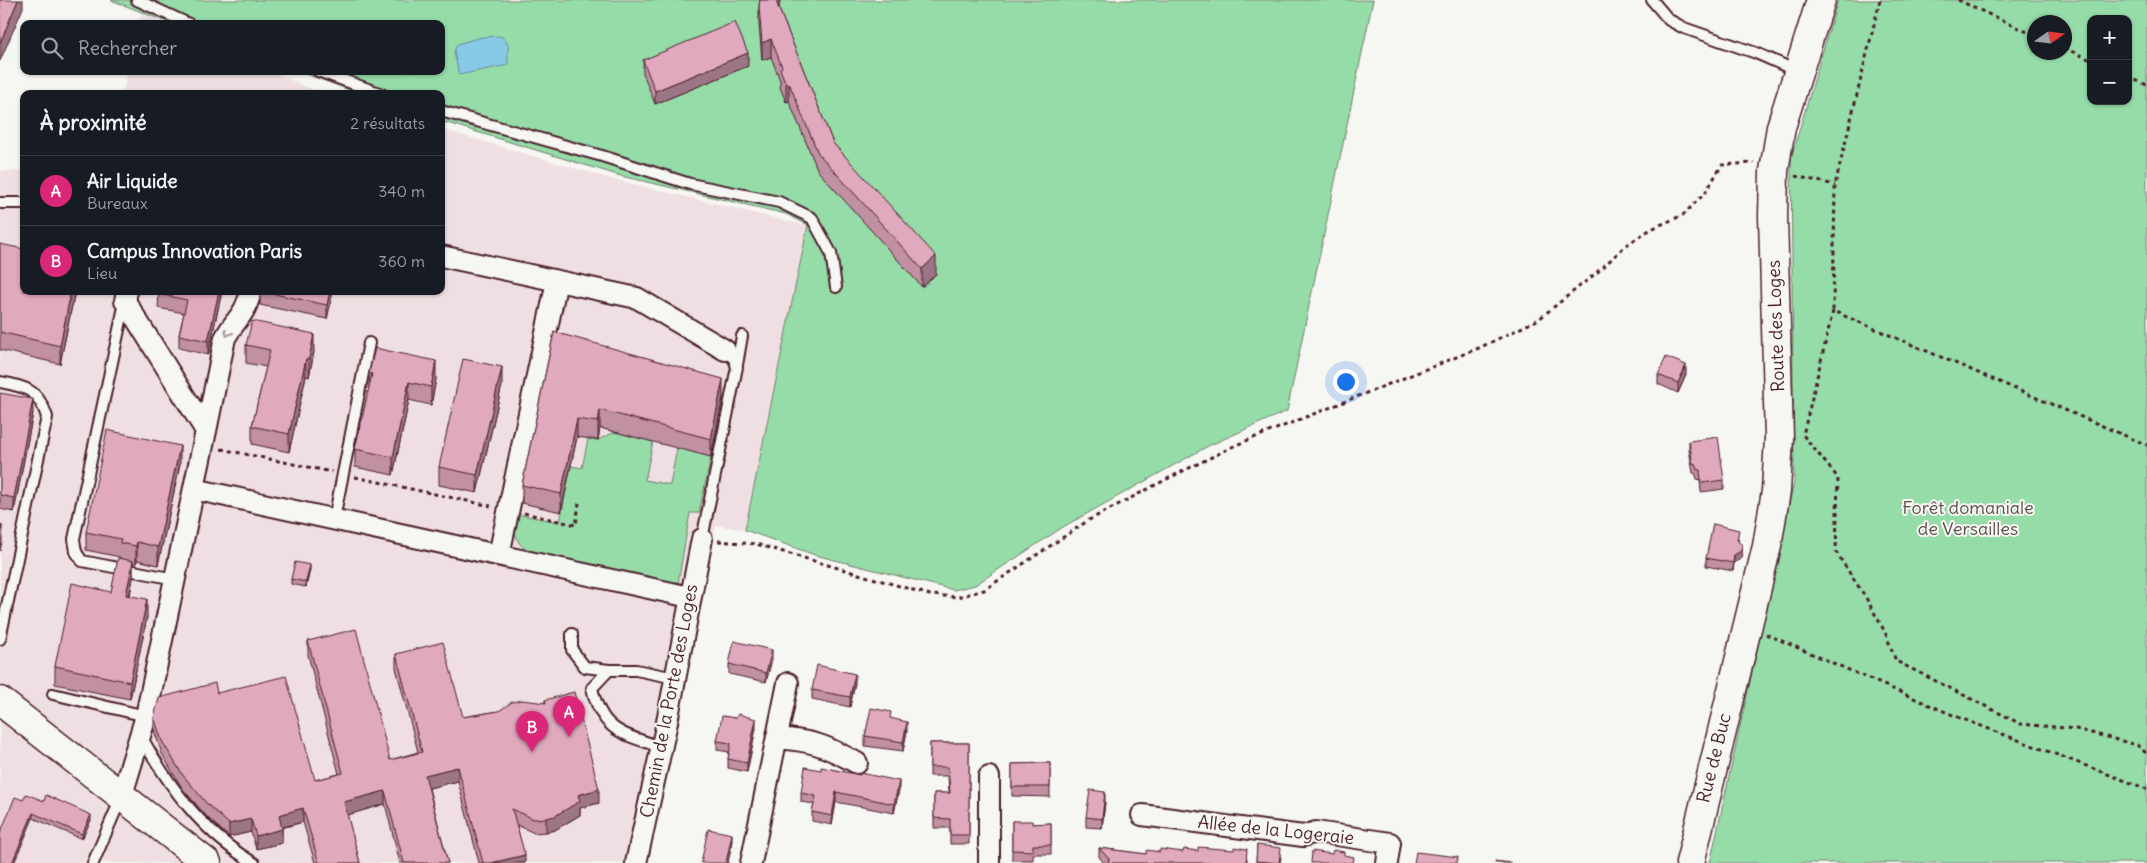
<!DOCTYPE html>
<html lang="fr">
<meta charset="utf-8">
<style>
body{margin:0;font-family:Delius,sans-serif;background:#20242c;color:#f1f3f6}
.controls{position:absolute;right:15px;top:15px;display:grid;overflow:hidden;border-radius:10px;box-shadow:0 1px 4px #0004}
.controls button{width:45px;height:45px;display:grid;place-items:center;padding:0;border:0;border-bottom:1px solid #363941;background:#171b24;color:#f1f3f6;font:25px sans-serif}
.compass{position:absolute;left:2027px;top:15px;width:45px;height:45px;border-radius:50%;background:#171b24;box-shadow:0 1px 4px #0004;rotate:76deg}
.you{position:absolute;left:1345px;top:381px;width:18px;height:18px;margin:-12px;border:4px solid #fff;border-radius:50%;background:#1a73e8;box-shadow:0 0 0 8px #1a73e833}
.badge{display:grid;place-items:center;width:32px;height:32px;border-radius:50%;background:#db2777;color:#fff;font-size:16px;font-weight:700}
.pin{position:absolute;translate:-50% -41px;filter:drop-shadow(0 1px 2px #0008)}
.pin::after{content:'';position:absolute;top:26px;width:18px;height:15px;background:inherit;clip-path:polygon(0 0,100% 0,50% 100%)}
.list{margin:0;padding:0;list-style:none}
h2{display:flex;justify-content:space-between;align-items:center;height:65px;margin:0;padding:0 20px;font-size:21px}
h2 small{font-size:16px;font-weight:400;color:#9ea1a6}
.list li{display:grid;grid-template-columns:32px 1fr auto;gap:15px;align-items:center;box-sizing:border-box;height:70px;padding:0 20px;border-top:1px solid #363941}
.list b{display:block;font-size:19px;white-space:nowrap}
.list p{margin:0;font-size:16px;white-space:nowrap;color:#9ea1a6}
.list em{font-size:16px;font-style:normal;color:#9ea1a6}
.icon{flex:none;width:28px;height:28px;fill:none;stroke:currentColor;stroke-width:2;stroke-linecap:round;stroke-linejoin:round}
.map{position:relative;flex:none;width:2147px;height:863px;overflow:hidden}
.search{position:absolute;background:#171b24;box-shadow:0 1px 4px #0004;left:20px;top:20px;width:425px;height:55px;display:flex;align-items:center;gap:12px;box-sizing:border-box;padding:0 18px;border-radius:10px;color:#9ea1a6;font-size:19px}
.panel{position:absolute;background:#171b24;box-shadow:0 1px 4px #0004;left:20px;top:90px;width:425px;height:205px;border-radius:10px}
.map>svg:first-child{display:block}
.built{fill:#efdfe2}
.green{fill:#96dca9;stroke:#707e6a;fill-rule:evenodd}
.water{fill:#87cae8;stroke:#6f869c}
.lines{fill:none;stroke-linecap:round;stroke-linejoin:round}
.lane-casing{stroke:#4a1f2b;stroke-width:14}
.street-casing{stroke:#4a1f2b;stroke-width:24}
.secondary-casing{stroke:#4a1f2b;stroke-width:31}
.path{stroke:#4a1f2b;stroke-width:3;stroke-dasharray:4 4;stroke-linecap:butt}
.lane{stroke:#f6f6f2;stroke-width:10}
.street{stroke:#f6f6f2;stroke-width:20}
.secondary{stroke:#f6f6f2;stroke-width:28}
.wall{fill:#c191a3;stroke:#4a1f2b}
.shaded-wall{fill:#9d7685;stroke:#4a1f2b}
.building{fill:#e0a9be;stroke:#4a1f2b}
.oneway{stroke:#a99598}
.labels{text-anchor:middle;stroke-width:4;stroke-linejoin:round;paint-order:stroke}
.street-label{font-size:18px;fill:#4a1f2b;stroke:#f6f6f2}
.park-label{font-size:18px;fill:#5d4e4a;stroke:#f6f6f2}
</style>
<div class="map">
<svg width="2147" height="863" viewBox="0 0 2147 863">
<rect width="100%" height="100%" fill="#f6f6f2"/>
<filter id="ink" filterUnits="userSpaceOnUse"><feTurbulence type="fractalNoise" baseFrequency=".02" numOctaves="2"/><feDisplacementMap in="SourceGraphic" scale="10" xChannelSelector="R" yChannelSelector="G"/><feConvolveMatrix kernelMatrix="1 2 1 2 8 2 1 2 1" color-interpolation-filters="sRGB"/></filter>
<g filter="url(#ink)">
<path class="built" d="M142 12 168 24H139Z
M128 71H271L322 94H122Z
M441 129 608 178 808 226 745 530 716 525 647 863H0V171H24V291H441Z"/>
<path class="green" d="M111 0H1373L1287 411 1208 446 1063 527 975 585 954 590 815 555 745 530 808 225 786 214 621 176 441 121V94H360L298 71H441V24H172Z
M1838 0H2147V863H1710L1794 482 1791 158ZM2091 19H2128V101H2091ZM2034 22H2064V52H2034Z
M615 432 653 442 645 480 670 485 677 448 711 457 699 513H690L678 583 529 552C513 541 515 532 515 514L560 522 571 466 582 468 588 439 598 440Z"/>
<path class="water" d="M501 36 508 44V65L459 75 454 52 457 44 482 37Z"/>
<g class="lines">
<defs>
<path id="lane" d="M137 0 189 24
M1652 0 1669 20 1684 28 1756 53 1797 71
M318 71 382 94
M441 111 602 156 690 184 779 202 812 218 831 253 836 287
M0 203H24
M125 302 74 539 76 552 82 561 175 579
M737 365 742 336
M0 382C26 387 38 389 47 417L0 639
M334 519 369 343
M702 539 737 367 734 359 725 350
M572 634V650L585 667 609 670H636L675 678
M609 670 592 688C602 732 623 734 661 747
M53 694 146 716
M141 736C169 787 203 833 254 863
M93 863 121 798"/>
<path id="street" d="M441 256 637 298 725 350
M206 431 225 338C236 318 245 316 251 291
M194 489 690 597
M499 555 557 281
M777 738C814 741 824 745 857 763
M989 777V863
M121 798 146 716 206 431 125 301 127 291
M1142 815 1303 836 1316 832 1390 843 1387 863
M636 863 666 727 702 539
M751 863 788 683"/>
<path id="secondary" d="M0 701 207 863
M1690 863 1767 546 1776 491 1779 438 1773 216 1774 171 1781 127 1821 0"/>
</defs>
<use href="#lane" class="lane-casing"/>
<use href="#street" class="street-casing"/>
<use href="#secondary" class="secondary-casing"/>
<path class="path" d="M1880 0 1835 185 1833 311 2147 445
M1958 0 2034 35
M2064 48 2091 60
M2128 77 2147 85
M1795 176 1835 185
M1833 311 1803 435 1838 478 1836 552 1866 598 1885 632 1896 661 2021 724 2076 729 2137 745 2147 754
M221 449 332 472
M355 477 491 506
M524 513 576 525 579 503
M718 541 756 544 930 595 958 597 984 590 1089 520 1167 479 1236 445 1479 348 1539 319 1601 269 1625 246 1651 229 1683 215 1705 193 1722 165 1754 163
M1766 634 1955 716 2147 789"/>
<use href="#lane" class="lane"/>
<use href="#street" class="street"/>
<use href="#secondary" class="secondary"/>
</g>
<path class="wall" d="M760 0H780L779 9 833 143 936 274 922 287 818 171 789 101 786 102 780 87V80L771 57 762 60 759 24V6Z
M643 60 748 66 655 104 643 73Z
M0 244 24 291H75L60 364 0 350Z
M159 291H222L208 355 179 348V335L184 313 158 308Z
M260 291H333L327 319 260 305Z
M554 332 723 397 711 457 600 428 598 440 577 437 561 512 522 503V485Z
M246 345 314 352 309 377 306 376 289 452 252 444V426L266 367 246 363Z
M369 373 436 379 431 405 409 400 393 475 355 467V449L369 388Z
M1658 375H1686L1678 393 1658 384Z
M502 385 477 493 439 485V467Z
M0 394 33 413 14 512 0 509Z
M1689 441 1724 480V489L1701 492 1700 480 1697 479 1695 473H1693L1689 450Z
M180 464 158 565 137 560 136 564H133V578L130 596 147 617 130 699 55 684V666L111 592 120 558V557L86 550V532Z
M1739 538 1738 541 1742 553 1741 559 1734 563 1733 571 1706 566V558Z
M310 569 306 587 291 584V579Z
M308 641 390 760 418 752 396 668V654L463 717 545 703V700L599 803 580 808V815L555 830 546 832 534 833 517 825 525 863H479L458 781 429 788 448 863H400L385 804 347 815 360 863H315L303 822 282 828V843L256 849 251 832 229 837 208 818 182 788 162 754 154 730V717L217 693 315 780 339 774 308 655Z
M772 659 766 682 729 674V664Z
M855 683 850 707 812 699V690Z
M756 728 747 772 728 768V759L729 752 717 750V741Z
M907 731 903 751 865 746V736Z
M930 743H969V844H950V828H934V793H949L948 776H930Z
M1050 763V797L1012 796V764Z
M899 790 894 813 836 802 832 825 812 821V812L814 804 801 802V793Z
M23 800 91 820 82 839 33 818 14 863H0Z
M1105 802 1102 828 1086 827V817Z
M1012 821 1032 824 1051 823V854H1033V860H1012Z
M1257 845 1281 857 1280 863H1256Z
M1099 848 1146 854 1160 852H1183L1247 858V863H1104L1099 857Z"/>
<path class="shaded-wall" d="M18 0H23V8L0 61V43Z
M777 0H780L777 22Z
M771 39V57L762 60V43Z
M748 53V66L655 104V91Z
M789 83V101L786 102V84Z
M936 256V274L922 287V269Z
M71 291H75L60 364V346Z
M219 291H222L208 355V341Z
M330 291H333L327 319V305Z
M314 334V352L309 377V359Z
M306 359V376L289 452V434Z
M436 361V379L431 405V387Z
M1686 365V375L1678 393V383Z
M502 367V385L477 493V475Z
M723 379V397L711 457V439Z
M409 382V400L393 475V457Z
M33 399V413L14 512V498Z
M600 410V428L598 440V422Z
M577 419V437L561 512V494Z
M180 446V464L158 565V547Z
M2 525V542L0 551V534Z
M137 542V560L136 564V546Z
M1742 545V553L1741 559 1734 563 1733 571 1734 555Z
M133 561V578L126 612V595Z
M310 565V569L306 587V582Z
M147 599V617L130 699V682Z
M772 650V659L766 682V673Z
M855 674V683L850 707V697Z
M756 719V728L747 772V763Z
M907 722V731L903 751V742Z
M458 767V781L425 789V775Z
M899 781V790L894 813V804Z
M599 789V803L580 808V815L555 830 546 832V818L578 795Z
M385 791V804L344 816V802Z
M836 792V802L832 825V816Z
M1105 792V802L1102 828V819Z
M303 808V822L279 828V815Z
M33 813V818L14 863H12Z
M91 815V820L82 839V834Z
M251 819V832L229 837V824Z
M282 829V843L256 849V836Z
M732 834V843L728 863H726Z
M525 855V863H491Z"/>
<path class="building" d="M0 0H18L0 43Z
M760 0H777V4L833 143 936 256 922 269 818 153 789 83 786 84 780 69 782 67 771 39 762 43 759 6Z
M735 22 748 53 655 91 643 60Z
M0 244 24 249V291H71L60 346 0 332Z
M159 291H219L208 341 179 335 187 300 158 294Z
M260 291H330L327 305Z
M252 321 314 334 309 359H306L289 434 252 426 270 350 246 345Z
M554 332 723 379 711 439 600 410 598 422 577 419 561 494 522 485Z
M375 348 436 361 431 387 409 382 393 457 355 449 372 374 369 373Z
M1666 357 1686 365 1678 383 1658 375Z
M463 359 502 367 477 475 439 467Z
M0 393 33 399 14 498 0 495Z
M107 430 180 446 158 547 137 542 136 546 120 543 121 539 86 532Z
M1718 437 1724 480 1701 483 1700 470H1697L1695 463 1693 464 1689 441Z
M0 524 2 525 0 534Z
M1713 524 1739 530 1737 540 1742 545 1741 551 1734 555 1733 563 1706 558Z
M118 558 133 561 126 595 147 599 130 682 55 666 72 583 111 592Z
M295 562 310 565 306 582 291 579Z
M356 629 390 760 422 752 396 654 443 642 463 717 499 711 512 702 522 700 546 703 545 700 574 692 599 789 578 795 580 801 555 816 546 818 534 819 512 809 525 855 491 863H483L458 767 425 775 448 863H404L385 791 344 802 360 863H319L303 808 279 815 282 829 256 836 251 819 229 824 208 805 182 774 162 741 154 717 159 698 215 683 217 693 286 676 315 780 343 773 308 641Z
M734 641 772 650 766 673 729 664Z
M817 665 855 674 850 697 812 690Z
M871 708 891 712 890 718 907 722 903 742 865 736Z
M738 714 756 719 747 763 728 759 731 743 717 741 722 716 736 718Z
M930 743H969V835H950V819L934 818V793H950L948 767H930Z
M1050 763V787H1012V764Z
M805 767 821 770V767L860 775V773L899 781 894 804 836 792 832 816 812 812 816 796 801 793Z
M1090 790 1105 792 1102 819 1086 817Z
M26 794 44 801 46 795 91 815 82 834 33 813 12 863H0V834L15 797 23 800Z
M1012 821H1032V824L1051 823V845H1033V851L1012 850Z
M708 829 732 834 726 863H701Z
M1257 845 1281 848 1279 863 1256 861Z
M1198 847 1234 850V847L1247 849 1246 863H1108L1109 859 1099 848 1146 854 1147 850 1160 852V849L1183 852 1184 849 1198 851Z
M1333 850 1344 852V855L1354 857 1353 863H1311L1312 851 1332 854Z
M1416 852 1458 857 1457 863H1414Z
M1495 861 1511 863H1495Z"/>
<defs><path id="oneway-chevron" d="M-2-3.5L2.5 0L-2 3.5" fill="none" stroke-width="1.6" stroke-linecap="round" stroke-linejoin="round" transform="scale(1.25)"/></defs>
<use class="oneway" href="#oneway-chevron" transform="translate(228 333) rotate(117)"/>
</g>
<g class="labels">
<g class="street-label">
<text transform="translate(1776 326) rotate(-92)" y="6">Route des Loges</text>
<text transform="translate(669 701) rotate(-79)" y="6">Chemin de la Porte des Loges</text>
<text transform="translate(1714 758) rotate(-76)" y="6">Rue de Buc</text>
<text transform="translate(1276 830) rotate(6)" y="6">Allée de la Logeraie</text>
</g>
<g class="park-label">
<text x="1968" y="514">Forêt domaniale<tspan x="1968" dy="21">de Versailles</tspan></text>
</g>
</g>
</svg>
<div class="controls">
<button>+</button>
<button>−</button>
</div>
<svg class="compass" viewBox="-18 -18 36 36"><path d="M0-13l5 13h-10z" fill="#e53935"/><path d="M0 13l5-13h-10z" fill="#9ea1a6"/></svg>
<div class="you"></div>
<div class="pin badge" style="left:569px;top:737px">A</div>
<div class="pin badge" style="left:532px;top:752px">B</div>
<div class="search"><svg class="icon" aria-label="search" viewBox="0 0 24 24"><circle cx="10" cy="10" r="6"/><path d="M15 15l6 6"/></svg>Rechercher</div>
<section class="panel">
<h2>À proximité<small>2 résultats</small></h2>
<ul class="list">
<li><span class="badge">A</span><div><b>Air Liquide</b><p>Bureaux</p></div><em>340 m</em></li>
<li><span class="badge">B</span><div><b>Campus Innovation Paris</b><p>Lieu</p></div><em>360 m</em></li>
</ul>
</section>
</div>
